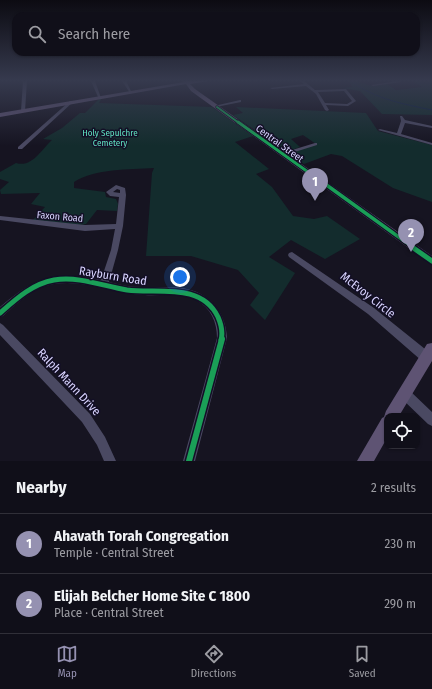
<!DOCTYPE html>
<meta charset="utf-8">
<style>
body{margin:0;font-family:"Fira Sans Condensed",sans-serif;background:#1e1d26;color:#f1f3f6}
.controls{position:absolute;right:12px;bottom:12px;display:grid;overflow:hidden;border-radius:8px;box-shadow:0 1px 3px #0004}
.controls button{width:36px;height:36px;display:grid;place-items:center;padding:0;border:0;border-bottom:1px solid #302f38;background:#100f19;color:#f1f3f6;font:20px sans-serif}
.you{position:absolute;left:180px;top:277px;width:14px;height:14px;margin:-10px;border:3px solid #fff;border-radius:50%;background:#1a73e8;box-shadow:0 0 0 6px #1a73e833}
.badge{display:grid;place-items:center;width:26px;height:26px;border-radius:50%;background:#9591b1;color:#fff;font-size:13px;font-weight:700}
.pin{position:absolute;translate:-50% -33px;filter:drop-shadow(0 1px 2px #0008)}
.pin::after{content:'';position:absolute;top:21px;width:14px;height:12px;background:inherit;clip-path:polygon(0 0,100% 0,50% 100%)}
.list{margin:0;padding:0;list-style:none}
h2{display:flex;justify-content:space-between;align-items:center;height:52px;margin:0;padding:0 16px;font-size:17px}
h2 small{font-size:13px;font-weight:400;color:#9c9ca2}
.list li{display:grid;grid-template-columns:26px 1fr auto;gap:12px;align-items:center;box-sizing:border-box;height:60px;padding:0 16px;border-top:1px solid #302f38}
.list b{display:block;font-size:15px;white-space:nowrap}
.list p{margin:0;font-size:13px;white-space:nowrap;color:#9c9ca2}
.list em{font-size:13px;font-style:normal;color:#9c9ca2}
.icon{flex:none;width:22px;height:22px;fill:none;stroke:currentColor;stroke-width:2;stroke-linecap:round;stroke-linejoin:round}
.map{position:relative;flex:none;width:432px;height:461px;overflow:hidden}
.search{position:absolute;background:#100f19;box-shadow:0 1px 3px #0004;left:12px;right:12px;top:12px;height:44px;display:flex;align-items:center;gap:10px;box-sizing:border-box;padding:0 14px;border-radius:12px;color:#9c9ca2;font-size:15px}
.sheet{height:172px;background:#100f19}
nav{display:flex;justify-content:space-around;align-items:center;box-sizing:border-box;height:56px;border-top:1px solid #302f38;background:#100f19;font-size:11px;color:#9c9ca2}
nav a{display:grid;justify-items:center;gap:2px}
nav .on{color:#9591b1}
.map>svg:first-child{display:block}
.green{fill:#132c2d}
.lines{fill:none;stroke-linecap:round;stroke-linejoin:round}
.stream{stroke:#0d2144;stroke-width:1}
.minor{fill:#4a4962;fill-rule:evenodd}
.major{fill:#5e5373;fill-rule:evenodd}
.cycleway-far4-casing{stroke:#130f26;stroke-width:3.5}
.cycleway-far3-casing{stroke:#130f26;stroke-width:5}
.cycleway-far2-casing{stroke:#130f26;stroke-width:6}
.cycleway-far1-casing{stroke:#130f26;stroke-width:8}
.cycleway-casing{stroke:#130f26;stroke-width:9}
.cycleway-far4{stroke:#1a9f57;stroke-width:2}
.cycleway-far3{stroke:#1a9f57;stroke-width:3}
.cycleway-far2{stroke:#1a9f57;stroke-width:3.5}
.cycleway-far1{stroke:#1a9f57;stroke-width:5}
.cycleway{stroke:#1a9f57;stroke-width:6}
.labels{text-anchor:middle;stroke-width:3;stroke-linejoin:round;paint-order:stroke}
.far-park-label{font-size:9px;fill:#5fe0c0;stroke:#130f26}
.street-label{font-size:10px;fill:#d9d4ff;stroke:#130f26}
.near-street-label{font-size:12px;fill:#d9d4ff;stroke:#130f26}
</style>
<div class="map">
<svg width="432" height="461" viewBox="0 0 432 461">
<rect width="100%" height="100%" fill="#161421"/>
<path class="green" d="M349 81H356L372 86 387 84 396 90 422 87 413 81H432V115L382 114 360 91 342 88 352 87Z
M102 98 99 103 212 107 253 136 235 142 269 169 256 174 272 187 293 216 314 219 327 216 360 239 325 259 291 240 269 257 295 273 265 320 250 305 259 293 238 270 191 256H146L152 173 154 168C128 170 96 168 74 182V188L105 192 106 197 116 199 118 204 117 211 97 210 86 224 80 225 33 220 45 207 31 204 40 193 1 194 0 190 9 182 0 179V172L16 163C32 168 41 150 52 140L43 139 62 128 80 113H85L99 99Z
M236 107 366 113 378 131 432 145V202L393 188 342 156 331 154 304 164 288 154 316 144 303 135 291 139 300 147 286 152 233 115 243 113Z"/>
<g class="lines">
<path class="stream" d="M351 81C375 99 403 104 432 110"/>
<path class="minor" d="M23 81H27L25 111 23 112 21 111Z
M91 81H95L101 98 98 97Z
M122 81H126L132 93H130Z
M300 81H304L315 90 346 89 356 101 348 106 326 105 329 110 327 111 325 110 316 94 306 86 272 89 270 88 304 84ZM344 91 352 101 347 104 325 103 318 92Z
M398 81 401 82 373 86 371 85Z
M240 100H241V102L216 107 214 106Z
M70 101 73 102 22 149H18V147Z
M400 116H402L405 120 432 126V128L405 123 401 134 432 143V145L378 130 380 129 397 133 401 121Z
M315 143H317V145L282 156 279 154Z
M116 185 125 188 126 195 123 226 118 250 109 282C120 285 131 287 142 287 156 288 169 286 182 288 209 292 226 312 227 338L195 461H183L217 338C217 322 211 308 196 300 181 292 161 296 145 295 114 294 85 279 54 284 33 287 19 302 3 316L0 317V307C37 276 53 271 101 280L111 250 115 229 85 231 0 220V216L85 225 116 224 119 197 110 196 106 192ZM117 189 120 190V193L113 192Z
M292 252 374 308 430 353 431 357 430 361 426 362 422 361 368 314 289 257 288 255 289 253Z
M0 323 3 325 90 414 105 437 116 461H104L97 445 82 422 0 335Z
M405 388 409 390 432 412V426L428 424 401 398 399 394 401 390Z"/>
<path class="major" d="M183 81H208L190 84 195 89 432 256V265L191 91 186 84 0 117V113L184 82Z
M432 343V361L399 416H387V438L374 461H357L382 418 384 417 386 411 427 344Z"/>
<defs>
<path id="cycleway-far4" d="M217 107 239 123"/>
<path id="cycleway-far3" d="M238 122 315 177"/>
<path id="cycleway-far2" d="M314 176 414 248"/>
<path id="cycleway-far1" d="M412 247 432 261
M0 313C16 299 32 284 54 280 79 276 103 286 127 290 157 294 201 282 218 317 221 324 223 333 221 340"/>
<path id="cycleway" d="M189 461 222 339"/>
</defs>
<use href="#cycleway-far4" class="cycleway-far4-casing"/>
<use href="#cycleway-far3" class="cycleway-far3-casing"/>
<use href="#cycleway-far2" class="cycleway-far2-casing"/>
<use href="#cycleway-far1" class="cycleway-far1-casing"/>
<use href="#cycleway" class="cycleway-casing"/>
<use href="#cycleway-far4" class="cycleway-far4"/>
<use href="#cycleway-far3" class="cycleway-far3"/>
<use href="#cycleway-far2" class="cycleway-far2"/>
<use href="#cycleway-far1" class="cycleway-far1"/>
<use href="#cycleway" class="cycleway"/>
</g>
<linearGradient id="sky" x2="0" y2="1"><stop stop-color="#0c0b12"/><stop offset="0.55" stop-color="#363a4e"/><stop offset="1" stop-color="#363a4e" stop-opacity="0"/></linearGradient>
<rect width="432" height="146" fill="url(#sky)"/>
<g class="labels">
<g class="far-park-label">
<text x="110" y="136">Holy Sepulchre<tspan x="110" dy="10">Cemetery</tspan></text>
</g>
<g class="street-label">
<text transform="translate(280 143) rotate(36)" y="4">Central Street</text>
<text transform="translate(60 216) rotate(5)" y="4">Faxon Road</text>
</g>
<g class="near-street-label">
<text transform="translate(113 276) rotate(9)" y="4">Rayburn Road</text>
<text transform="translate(368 295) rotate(38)" y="4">McEvoy Circle</text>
<text transform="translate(69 382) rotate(47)" y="4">Ralph Mann Drive</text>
</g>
</g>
</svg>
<div class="controls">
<button><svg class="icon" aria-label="locate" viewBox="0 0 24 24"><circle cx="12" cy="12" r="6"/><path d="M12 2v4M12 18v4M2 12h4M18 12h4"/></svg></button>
</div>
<div class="you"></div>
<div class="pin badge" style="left:315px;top:201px">1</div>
<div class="pin badge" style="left:411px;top:252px">2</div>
<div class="search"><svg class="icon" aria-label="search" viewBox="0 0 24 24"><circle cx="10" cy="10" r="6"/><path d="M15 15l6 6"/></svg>Search here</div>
</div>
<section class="sheet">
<h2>Nearby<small>2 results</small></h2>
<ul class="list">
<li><span class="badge">1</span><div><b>Ahavath Torah Congregation</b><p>Temple · Central Street</p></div><em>230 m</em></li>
<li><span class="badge">2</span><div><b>Elijah Belcher Home Site C 1800</b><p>Place · Central Street</p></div><em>290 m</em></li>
</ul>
</section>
<nav>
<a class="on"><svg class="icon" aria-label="map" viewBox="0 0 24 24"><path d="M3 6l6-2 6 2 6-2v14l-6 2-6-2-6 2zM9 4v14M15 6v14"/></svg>Map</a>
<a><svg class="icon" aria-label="directions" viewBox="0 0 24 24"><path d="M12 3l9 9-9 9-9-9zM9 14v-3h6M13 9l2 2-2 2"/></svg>Directions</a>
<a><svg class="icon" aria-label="saved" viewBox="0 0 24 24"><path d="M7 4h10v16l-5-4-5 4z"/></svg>Saved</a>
</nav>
